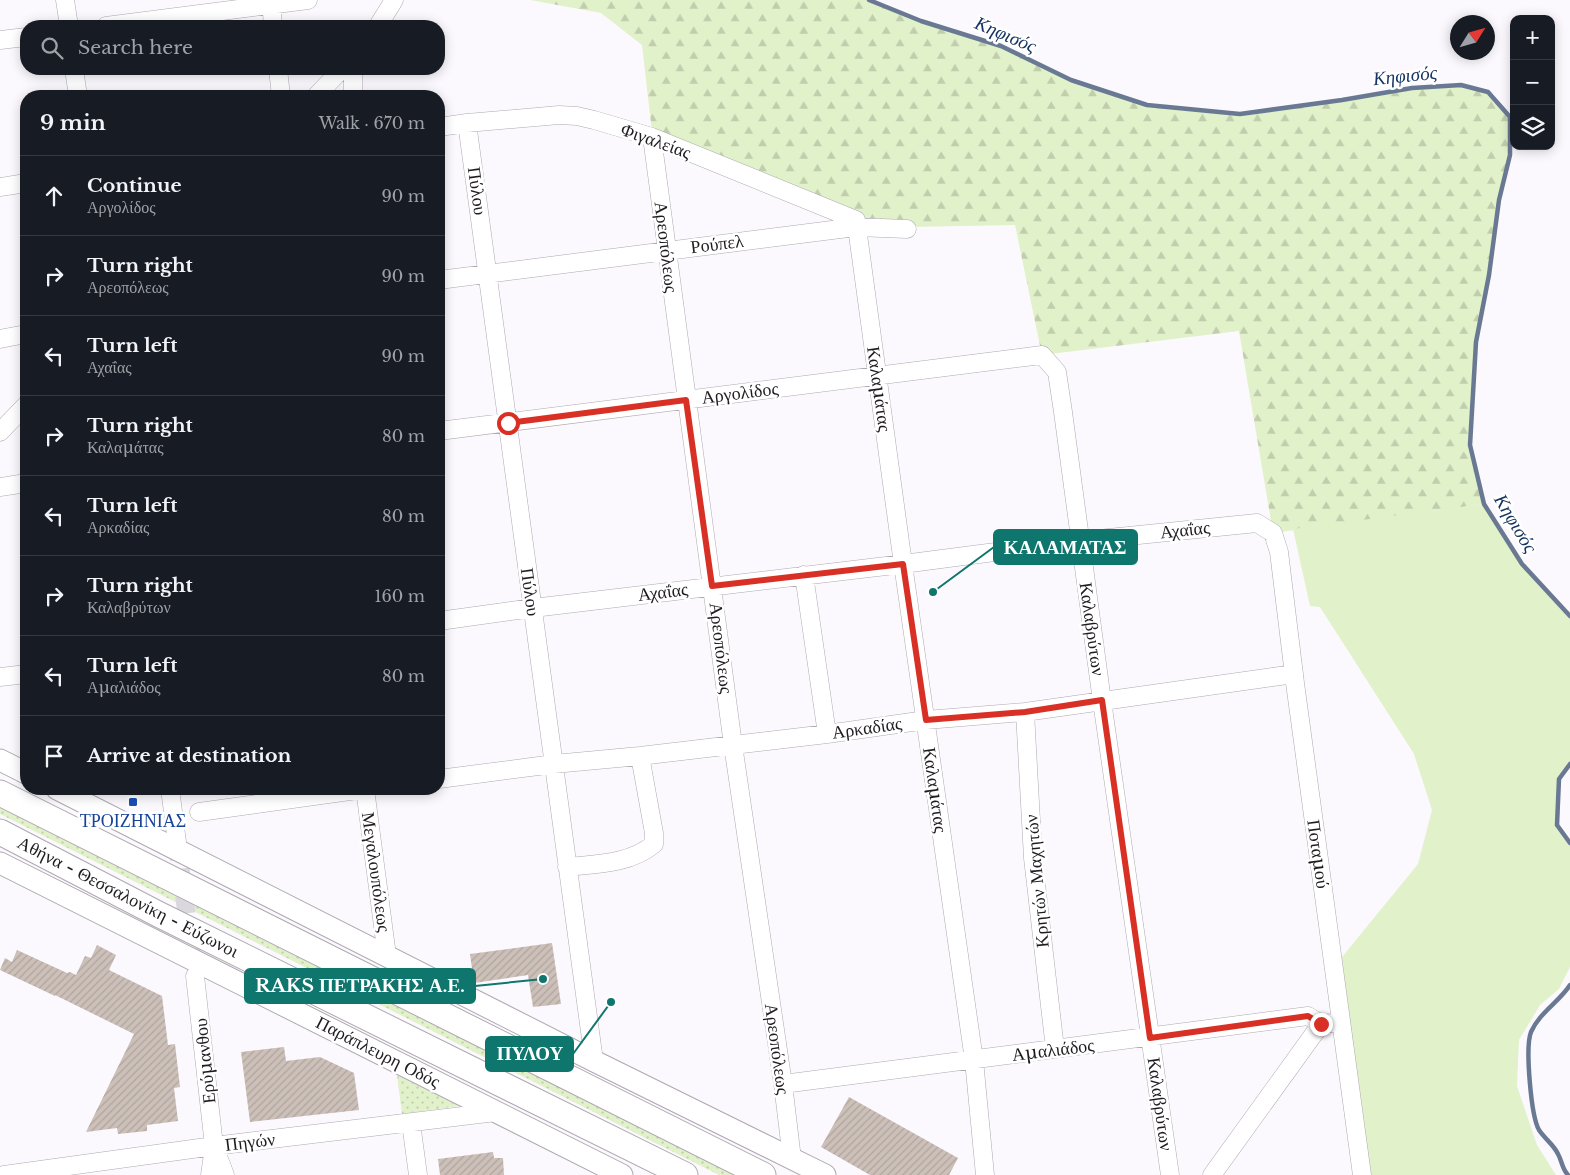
<!DOCTYPE html>
<meta charset="utf-8">
<style>
body{margin:0;font-family:"Libre Baskerville",serif;background:#20242c;color:#f1f3f6}
.controls{position:absolute;right:15px;top:15px;display:grid;overflow:hidden;border-radius:10px;box-shadow:0 2px 12px #0003}
.controls button{width:45px;height:45px;display:grid;place-items:center;padding:0;border:0;border-bottom:1px solid #363941;background:#171b24;color:#f1f3f6;font:25px sans-serif}
.compass{position:absolute;left:1450px;top:15px;width:45px;height:45px;border-radius:50%;background:#171b24;box-shadow:0 2px 12px #0003;rotate:53deg}
.stop{position:absolute;width:15px;height:15px;margin:-11px;border:4px solid #d93025;border-radius:50%;background:#fff}
.stop.end{background:#d93025;border-color:#fff;box-shadow:0 1px 5px #0008}
.list{margin:0;padding:0;list-style:none}
h2{display:flex;justify-content:space-between;align-items:center;height:65px;margin:0;padding:0 20px;font-size:21px}
h2 small{font-size:16px;font-weight:400;color:#9ea1a6}
.list li{display:grid;grid-template-columns:32px 1fr auto;gap:15px;align-items:center;box-sizing:border-box;height:80px;padding:0 20px;border-top:1px solid #363941}
.list b{display:block;font-size:19px;white-space:nowrap}
.list p{margin:0;font-size:16px;white-space:nowrap;color:#9ea1a6}
.list em{font-size:16px;font-style:normal;color:#9ea1a6}
.icon{flex:none;width:28px;height:28px;fill:none;stroke:currentColor;stroke-width:2;stroke-linecap:round;stroke-linejoin:round}
.map{position:relative;flex:none;width:1570px;height:1175px;overflow:hidden}
.search{position:absolute;background:#171b24;box-shadow:0 2px 12px #0003;left:20px;top:20px;width:425px;height:55px;display:flex;align-items:center;gap:12px;box-sizing:border-box;padding:0 18px;border-radius:20px;color:#9ea1a6;font-size:19px}
.panel{position:absolute;background:#171b24;box-shadow:0 2px 12px #0003;left:20px;top:90px;width:425px;height:705px;border-radius:20px}
.map>svg:first-child{display:block}
.grass{fill:url(#grass-dots)}
.forest{fill:url(#forest-firs)}
.park{fill:#e1f1ca}
.lines{fill:none;stroke-linecap:round;stroke-linejoin:round}
.stream{stroke:#6a7993;stroke-width:4.5}
.building{fill:url(#building-hatch)}
.minor-tunnel{stroke:#dbd8dd;stroke-width:18;stroke-dasharray:18 9;stroke-linecap:butt}
.minor-casing{stroke:#afa8b2;stroke-width:19}
.major-casing{stroke:#afa8b2;stroke-width:23}
.highway-casing{stroke:#afa8b2;stroke-width:27}
.minor{stroke:#fff;stroke-width:18}
.major{stroke:#fff;stroke-width:21}
.highway{stroke:#fff;stroke-width:25}
.route{stroke:#d93025;stroke-width:6}
.transit-dot{fill:#1a4fb4;stroke:#fff;stroke-width:2}
.labels{text-anchor:middle;stroke-width:5;stroke-linejoin:round;paint-order:stroke}
.street-label{font-size:18px;fill:#1f1c20;stroke:#fff}
.transit-label{font-size:18px;fill:#164399;stroke:#fff}
.water-label{font-size:19px;font-style:italic;fill:#173563;stroke:#fff}
.leader{fill:none;stroke:#0f766e;stroke-width:2}
.callout-dot{fill:#0f766e;stroke:#fff;stroke-width:2}
.callout{fill:#0f766e;stroke:#0f766e;stroke-width:2}
.callout-label{font-size:19px;text-anchor:middle;font-weight:bold;fill:#fff}
</style>
<div class="map">
<svg width="1570" height="1175" viewBox="0 0 1570 1175">
<defs>
<pattern id="grass-dots" width="8" height="8" patternUnits="userSpaceOnUse" patternTransform="scale(1.25)"><rect width="8" height="8" fill="#e1f1ca"/><path d="M2 2h.1M6 6h.1" fill="none" stroke="#c1cead" stroke-width="1.8" stroke-linecap="round"/></pattern>
<pattern id="forest-firs" width="22" height="20" patternUnits="userSpaceOnUse" patternTransform="scale(1.25)"><rect width="22" height="20" fill="#e1f1ca"/><path d="M5 1l3.5 6h-7zM16 11l3.5 6h-7z" fill="#c1cead"/></pattern>
<pattern id="building-hatch" width="6" height="6" patternUnits="userSpaceOnUse" patternTransform="scale(1.25)"><rect width="6" height="6" fill="#ccc0b9"/><path d="M-1 1l2-2M0 6l6-6M5 7l2-2" fill="none" stroke="#afa49f"/></pattern>
</defs>
<rect width="100%" height="100%" fill="#fcf9fe"/>
<path class="grass" d="M0 806 734 1175H719L0 814Z
M397 1075 459 1106 402 1114Z"/>
<path class="forest" d="M530 0H869L921 21 1001 46 1071 80 1147 105 1240 114 1342 100 1412 88 1461 85 1488 92 1510 117V155L1499 200 1489 275 1476 342 1470 445 1484 504 1273 533 1239 331 1042 355 1015 225 857 228 652 132 642 45 601 13Z"/>
<path class="park" d="M1484 504 1522 564 1570 616V764L1559 779 1557 825 1570 843V967L1559 989 1540 1005 1519 1040 1517 1086 1537 1145 1556 1175H1362L1333 968 1418 864 1432 810 1414 754 1320 607 1310 606 1293 529Z"/>
<g class="lines">
<path class="stream" d="M869 0 921 21 1001 46 1071 80 1147 105 1240 114 1342 100 1412 88 1461 85 1488 92 1510 117V155L1499 200 1489 275 1476 342 1470 445 1484 504 1522 564 1570 616
M1570 764 1559 779 1557 825 1570 843
M1568 1175C1562 1169 1562 1161 1558 1154 1554 1145 1545 1139 1539 1130 1531 1116 1525 1047 1531 1032 1540 1012 1559 1002 1570 985"/>
</g>
<path class="building" d="M552 943 561 1004 533 1007 528 975 474 983 470 954Z
M97 945 116 955 109 970 162 996 168 1045 175 1044 180 1087 174 1088 178 1121 147 1125V1131L118 1134 117 1128 86 1132 134 1034 55 995V996L0 970 5 958 12 962 17 950 67 973 70 972 76 975 85 956 91 958Z
M284 1047 286 1061 320 1057 354 1073 359 1110 250 1122 241 1052Z
M849 1097 958 1158 949 1175H870L821 1147Z
M493 1152 494 1158H503L504 1175H440L438 1159Z"/>
<g class="lines">
<path class="minor-tunnel" d="M177 842 194 970"/>
<defs>
<path id="minor" d="M65 0 69 26
M271 0 273 26
M106 26 308 0
M378 26 394 0
M0 40 26 37
M74 69 78 96
M278 69 281 96
M353 69V96
M316 96 342 69
M467 123 594 1061
M439 127 467 123 559 115 577 116 594 120 652 137 856 220 903 564 974 1060 985 1175
M652 137 733 745 783 1084 792 1159
M0 187 26 183
M439 280 856 227 907 229
M0 339 26 334
M439 431 1042 355 1057 372 1063 412 1102 701 1170 1175
M0 432 26 405
M0 487 26 483
M804 575 827 734
M439 621 533 608 903 564 1079 541 1257 523 1273 533 1279 552 1295 683 1362 1175
M0 677 26 674
M1025 712 1033 858 1055 1049
M439 779 554 764 640 756 827 734 926 720 1025 712 1294 674
M170 789 177 842
M365 789 387 956
M199 812 364 789
M567 867C597 864 630 864 654 844V833L640 756
M195 976 214 1146 225 1175
M783 1084 1308 1016 1321 1024
M411 1123 418 1175
M4 1175 214 1146 496 1112
M210 1175 214 1147
M1212 1175 1321 1024 1332 1023"/>
<path id="major" d="M0 760 26 773
M57 789 594 1061 825 1175
M0 863 622 1175"/>
<path id="highway" d="M0 793 763 1175
M0 832 158 914 685 1175"/>
</defs>
<use href="#minor" class="minor-casing"/>
<use href="#major" class="major-casing"/>
<use href="#highway" class="highway-casing"/>
<use href="#minor" class="minor"/>
<use href="#major" class="major"/>
<use href="#highway" class="highway"/>
</g>
<g class="lines">
<path class="route" d="M508 423 686 400 712 586 903 564 926 720 1025 712 1102 700 1150 1038 1308 1016 1321 1024"/>
</g>
<rect class="transit-dot" x="128" y="797" width="10" height="10" rx="2.5"/>
<g class="labels">
<g class="street-label">
<text transform="translate(656 141) rotate(20)" y="6">Φιγαλείας</text>
<text transform="translate(477 191) rotate(82)" y="6">Πύλου</text>
<text transform="translate(717 244) rotate(-7)" y="6">Ρούπελ</text>
<text transform="translate(666 247) rotate(83)" y="6">Αρεοπόλεως</text>
<text transform="translate(879 389) rotate(82)" y="6">Καλαμάτας</text>
<text transform="translate(740 393) rotate(-7)" y="6">Αργολίδος</text>
<text transform="translate(1185 530) rotate(-6)" y="6">Αχαΐας</text>
<text transform="translate(530 592) rotate(82)" y="6">Πύλου</text>
<text transform="translate(663 592) rotate(-7)" y="6">Αχαΐας</text>
<text transform="translate(1092 629) rotate(82)" y="6">Καλαβρύτων</text>
<text transform="translate(721 648) rotate(83)" y="6">Αρεοπόλεως</text>
<text transform="translate(867 728) rotate(-8)" y="6">Αρκαδίας</text>
<text transform="translate(935 790) rotate(82)" y="6">Καλαμάτας</text>
<text transform="translate(1318 854) rotate(82)" y="6">Ποταμού</text>
<text transform="translate(376 872) rotate(82)" y="6">Μεγαλουπόλεως</text>
<text transform="translate(1037 881) rotate(-95)" y="6">Κρητών Μαχητών</text>
<text transform="translate(128 897) rotate(27)" y="6">Αθήνα - Θεσσαλονίκη - Εύζωνοι</text>
<text transform="translate(777 1049) rotate(82)" y="6">Αρεοπόλεως</text>
<text transform="translate(1053 1050) rotate(-7)" y="6">Αμαλιάδος</text>
<text transform="translate(378 1052) rotate(27)" y="6">Παράπλευρη Οδός</text>
<text transform="translate(205 1061) rotate(-96)" y="6">Ερύμανθου</text>
<text transform="translate(1160 1104) rotate(82)" y="6">Καλαβρύτων</text>
<text transform="translate(250 1142) rotate(-7)" y="6">Πηγών</text>
</g>
<g class="transit-label">
<text x="133" y="827">ΤΡΟΙΖΗΝΙΑΣ</text>
</g>
<g class="water-label">
<text transform="translate(1006 34) rotate(23)" y="7">Κηφισός</text>
<text transform="translate(1405 75) rotate(-6)" y="7">Κηφισός</text>
<text transform="translate(1516 523) rotate(59)" y="7">Κηφισός</text>
</g>
</g>
<path class="leader" d="M933 592L994 547M543 979L475 986M611 1002L573 1054"/>
<g class="callout-dot">
<circle cx="933" cy="592" r="5"/>
<circle cx="543" cy="979" r="5"/>
<circle cx="611" cy="1002" r="5"/>
</g>
<g class="callout">
<rect x="994" y="530" width="143" height="34" rx="5"/>
<rect x="245" y="969" width="230" height="34" rx="5"/>
<rect x="486" y="1037" width="87" height="34" rx="5"/>
</g>
<g class="callout-label">
<text x="1065" y="554">ΚΑΛΑΜΑΤΑΣ</text>
<text x="360" y="992">RAKS ΠΕΤΡΑΚΗΣ Α.Ε.</text>
<text x="530" y="1060">ΠΥΛΟΥ</text>
</g>
</svg>
<div class="controls">
<button>+</button>
<button>−</button>
<button><svg class="icon" aria-label="layers" viewBox="0 0 24 24"><path d="M12 4l9 5-9 5-9-5zM3 14l9 5 9-5"/></svg></button>
</div>
<svg class="compass" viewBox="-18 -18 36 36"><path d="M0-13l5 13h-10z" fill="#e53935"/><path d="M0 13l5-13h-10z" fill="#9ea1a6"/></svg>
<div class="stop" style="left:508px;top:423px"></div>
<div class="stop end" style="left:1321px;top:1024px"></div>
<div class="search"><svg class="icon" aria-label="search" viewBox="0 0 24 24"><circle cx="10" cy="10" r="6"/><path d="M15 15l6 6"/></svg>Search here</div>
<section class="panel">
<h2>9 min<small>Walk · 670 m</small></h2>
<ul class="list">
<li><svg class="icon" aria-label="ahead" viewBox="0 0 24 24"><path d="M12 20V5M6 11l6-6 6 6"/></svg><div><b>Continue</b><p>Αργολίδος</p></div><em>90 m</em></li>
<li><svg class="icon" aria-label="right" viewBox="0 0 24 24"><path d="M7 20v-9h11M14 6l5 5-5 5"/></svg><div><b>Turn right</b><p>Αρεοπόλεως</p></div><em>90 m</em></li>
<li><svg class="icon" aria-label="left" viewBox="0 0 24 24"><path d="M17 20v-9H6M10 6l-5 5 5 5"/></svg><div><b>Turn left</b><p>Αχαΐας</p></div><em>90 m</em></li>
<li><svg class="icon" aria-label="right" viewBox="0 0 24 24"><path d="M7 20v-9h11M14 6l5 5-5 5"/></svg><div><b>Turn right</b><p>Καλαμάτας</p></div><em>80 m</em></li>
<li><svg class="icon" aria-label="left" viewBox="0 0 24 24"><path d="M17 20v-9H6M10 6l-5 5 5 5"/></svg><div><b>Turn left</b><p>Αρκαδίας</p></div><em>80 m</em></li>
<li><svg class="icon" aria-label="right" viewBox="0 0 24 24"><path d="M7 20v-9h11M14 6l5 5-5 5"/></svg><div><b>Turn right</b><p>Καλαβρύτων</p></div><em>160 m</em></li>
<li><svg class="icon" aria-label="left" viewBox="0 0 24 24"><path d="M17 20v-9H6M10 6l-5 5 5 5"/></svg><div><b>Turn left</b><p>Αμαλιάδος</p></div><em>80 m</em></li>
<li><svg class="icon" aria-label="arrive" viewBox="0 0 24 24"><path d="M6 21V4h12l-3 4 3 4H6"/></svg><div><b>Arrive at destination</b></div></li>
</ul>
</section>
</div>
